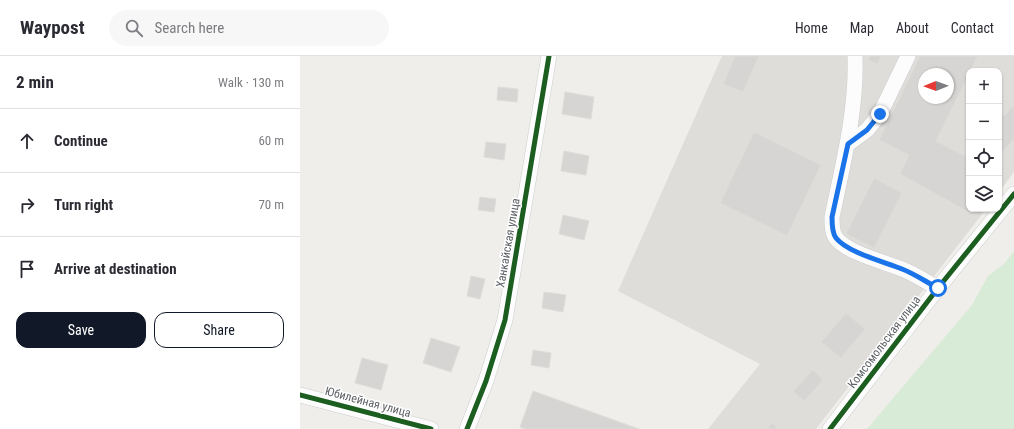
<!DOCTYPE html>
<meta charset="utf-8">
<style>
body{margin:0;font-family:"Roboto Condensed",sans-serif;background:#f7f7f7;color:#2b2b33}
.controls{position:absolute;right:12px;top:12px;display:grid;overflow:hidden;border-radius:8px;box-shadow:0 1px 3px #0004}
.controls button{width:36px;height:36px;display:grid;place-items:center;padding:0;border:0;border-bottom:1px solid #e1e1e2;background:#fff;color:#2b2b33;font:20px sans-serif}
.compass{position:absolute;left:618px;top:12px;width:36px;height:36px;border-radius:50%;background:#fff;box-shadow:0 1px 3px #0004;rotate:269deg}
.stop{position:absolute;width:12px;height:12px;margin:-9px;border:3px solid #1a73e8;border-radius:50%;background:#fff}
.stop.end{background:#1a73e8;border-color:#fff;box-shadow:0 1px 4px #0008}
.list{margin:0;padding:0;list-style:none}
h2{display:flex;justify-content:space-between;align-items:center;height:52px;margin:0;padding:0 16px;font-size:17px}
h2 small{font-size:13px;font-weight:400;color:#7c7c81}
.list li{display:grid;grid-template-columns:26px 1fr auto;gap:12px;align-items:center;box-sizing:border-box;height:64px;padding:0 16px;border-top:1px solid #e1e1e2}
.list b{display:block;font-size:15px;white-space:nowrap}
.list em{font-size:13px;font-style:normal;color:#7c7c81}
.actions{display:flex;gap:8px;padding:12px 16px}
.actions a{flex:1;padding:9px 0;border:1px solid #111827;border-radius:12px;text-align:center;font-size:14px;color:#111827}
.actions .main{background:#111827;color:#fff}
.icon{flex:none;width:22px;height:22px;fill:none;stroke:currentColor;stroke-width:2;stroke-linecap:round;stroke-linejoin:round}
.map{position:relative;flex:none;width:714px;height:373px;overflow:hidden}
header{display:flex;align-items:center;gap:24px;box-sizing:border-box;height:56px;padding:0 20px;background:#fff;border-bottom:1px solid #e1e1e2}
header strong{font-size:19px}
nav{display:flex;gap:22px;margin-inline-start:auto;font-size:14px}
.search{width:280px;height:36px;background:#f7f7f7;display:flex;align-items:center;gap:10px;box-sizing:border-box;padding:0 14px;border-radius:22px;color:#7c7c81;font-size:15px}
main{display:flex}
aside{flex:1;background:#fff}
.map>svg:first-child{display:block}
.industrial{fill:#dfddda;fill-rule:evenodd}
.green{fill:#d8ebd6}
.building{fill:#d6d5d3;stroke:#deddd9;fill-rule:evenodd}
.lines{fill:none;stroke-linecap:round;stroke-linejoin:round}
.minor-casing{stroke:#cbcccc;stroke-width:16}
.minor{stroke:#fdfcfc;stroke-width:15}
.cycleway-casing{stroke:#fff;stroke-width:8}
.cycleway{stroke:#1b5e20;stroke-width:5}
.route{stroke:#1a73e8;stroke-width:5}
.labels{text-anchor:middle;stroke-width:3;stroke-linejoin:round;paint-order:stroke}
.street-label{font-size:12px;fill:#5f6368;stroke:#fff}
</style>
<header>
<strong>Waypost</strong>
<div class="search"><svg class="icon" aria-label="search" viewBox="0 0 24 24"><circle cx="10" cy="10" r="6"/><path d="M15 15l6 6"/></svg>Search here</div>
<nav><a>Home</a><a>Map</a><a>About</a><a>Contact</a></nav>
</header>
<main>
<aside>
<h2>2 min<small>Walk · 130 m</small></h2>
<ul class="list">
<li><svg class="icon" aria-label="ahead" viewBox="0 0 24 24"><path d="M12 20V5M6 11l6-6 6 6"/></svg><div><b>Continue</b></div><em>60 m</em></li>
<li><svg class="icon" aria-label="right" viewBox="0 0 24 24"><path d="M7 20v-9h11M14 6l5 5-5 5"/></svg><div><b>Turn right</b></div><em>70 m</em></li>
<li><svg class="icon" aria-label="arrive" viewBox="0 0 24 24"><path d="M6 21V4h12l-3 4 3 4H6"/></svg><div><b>Arrive at destination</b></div></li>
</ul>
<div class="actions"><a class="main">Save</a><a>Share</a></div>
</aside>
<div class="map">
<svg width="714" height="373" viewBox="0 0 714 373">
<rect width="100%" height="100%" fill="#efeeea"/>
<path class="industrial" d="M422 0H714V116L699 136V15H669V153H686L516 373H408L460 308 318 235ZM624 18H648V42H624Z"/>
<path class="green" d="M714 195V373H567L672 249 688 220 704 208Z"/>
<path class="building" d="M435 0H459L443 36 423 28Z
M570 0H581L578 8 568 4Z
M620 0H678L670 15H669V18L636 85 669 102V152L667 155 600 118 609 99 579 84ZM624 18H648V42H624Z
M198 31 218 33 217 46 197 44Z
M265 36 294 41 291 63 262 58Z
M714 49V83L700 99 699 57 700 56 704 60Z
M454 76 521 109 487 180 420 147Z
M186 86 206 88 204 104 184 101Z
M264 95 289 100 286 119 261 115Z
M574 122 602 137 574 192 546 178Z
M180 141 196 143 194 156 178 154Z
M263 159 289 165 284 184 259 178Z
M171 220 185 223 180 243 167 240Z
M244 236 266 239 263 256 242 252Z
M546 257 565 273 541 302 521 286Z
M131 282 160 291 151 316 123 307Z
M233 294 251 297 249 312 231 309Z
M62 302 88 309 81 334 55 327Z
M513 314 523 324 504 345 493 335Z
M233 335 339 373H225L220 371Z
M472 367 479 373H467Z"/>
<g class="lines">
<defs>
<path id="minor" d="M555 0C557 54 543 108 532 161 532 168 532 177 536 182 547 197 585 206 602 213 615 218 626 226 638 232
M548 88 567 74 580 58 608 0
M0 339 131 373
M167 373 186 325 205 264 249 0
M530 373 638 232 714 138"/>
</defs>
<use href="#minor" class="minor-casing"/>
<use href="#minor" class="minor"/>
<defs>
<path id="cycleway" d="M0 339 131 373
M167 373 186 325 205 264 249 0
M530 373 638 232 714 138"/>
</defs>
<use href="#cycleway" class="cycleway-casing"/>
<use href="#cycleway" class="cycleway"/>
</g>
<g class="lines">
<path class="route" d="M580 58 567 74 548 88 532 161C532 168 532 177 536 182 548 197 585 206 602 213 615 218 626 226 638 232"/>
</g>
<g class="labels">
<g class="street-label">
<text transform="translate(208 187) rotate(-80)" y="4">Ханкайская улица</text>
<text transform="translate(584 286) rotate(-53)" y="4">Комсомольская улица</text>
<text transform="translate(68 346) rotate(15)" y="4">Юбилейная улица</text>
</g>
</g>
</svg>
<div class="controls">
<button>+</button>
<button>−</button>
<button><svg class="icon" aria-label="locate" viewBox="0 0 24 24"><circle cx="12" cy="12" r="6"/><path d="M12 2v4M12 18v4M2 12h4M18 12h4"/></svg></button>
<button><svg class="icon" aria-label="layers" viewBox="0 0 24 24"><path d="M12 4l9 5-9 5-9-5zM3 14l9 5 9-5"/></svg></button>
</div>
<svg class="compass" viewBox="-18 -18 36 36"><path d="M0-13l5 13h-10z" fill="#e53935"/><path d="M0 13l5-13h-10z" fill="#7c7c81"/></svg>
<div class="stop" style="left:638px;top:232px"></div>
<div class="stop end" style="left:580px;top:58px"></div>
</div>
</main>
